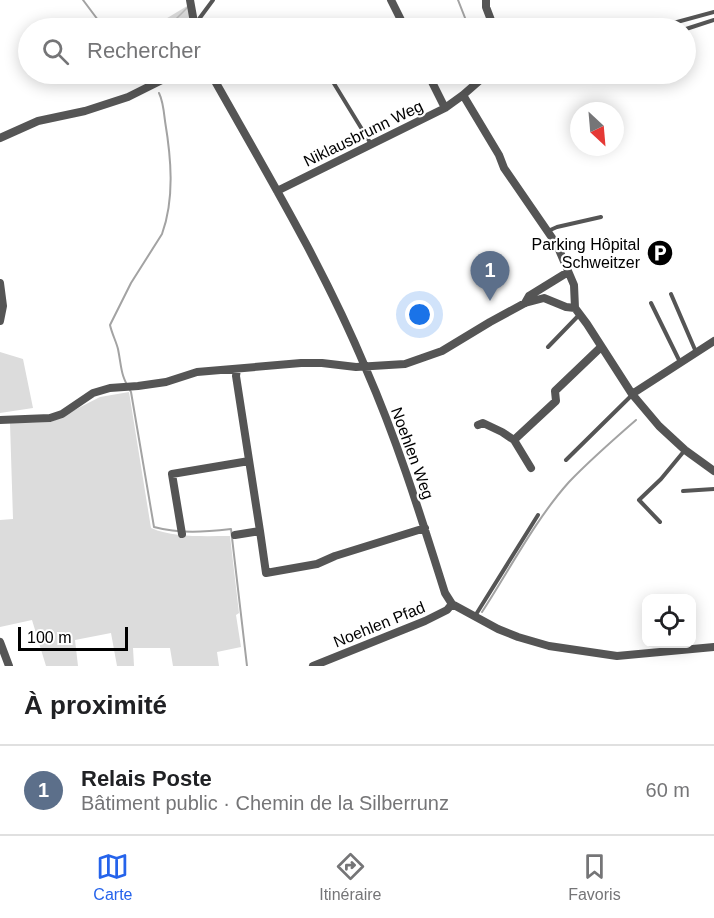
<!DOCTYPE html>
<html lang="fr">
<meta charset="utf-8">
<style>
body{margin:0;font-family:Helvetica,sans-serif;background:#f2f2f2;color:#202124}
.controls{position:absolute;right:18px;bottom:18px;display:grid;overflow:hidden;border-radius:12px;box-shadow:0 3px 15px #0003}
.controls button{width:54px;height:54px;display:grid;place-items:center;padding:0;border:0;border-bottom:2px solid #e0e0e0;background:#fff;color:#202124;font:30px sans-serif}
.compass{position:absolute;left:570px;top:102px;width:54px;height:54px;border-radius:50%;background:#fff;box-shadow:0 3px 15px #0003;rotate:154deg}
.scale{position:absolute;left:18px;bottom:15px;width:110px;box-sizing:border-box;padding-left:6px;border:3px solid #000;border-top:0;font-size:16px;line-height:21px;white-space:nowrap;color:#000;-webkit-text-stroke:4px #fff;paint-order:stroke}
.you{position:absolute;left:420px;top:315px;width:21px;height:21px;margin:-15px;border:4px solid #fff;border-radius:50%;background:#1a73e8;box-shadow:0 0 0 9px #1a73e833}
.badge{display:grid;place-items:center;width:39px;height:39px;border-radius:50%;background:#2563eb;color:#fff;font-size:20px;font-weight:700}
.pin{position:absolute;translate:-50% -50px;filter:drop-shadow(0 2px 3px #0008)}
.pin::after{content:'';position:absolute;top:32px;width:21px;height:18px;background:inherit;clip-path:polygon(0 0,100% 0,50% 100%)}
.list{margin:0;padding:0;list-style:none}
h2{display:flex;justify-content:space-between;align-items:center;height:78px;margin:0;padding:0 24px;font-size:26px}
h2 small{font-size:20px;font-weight:400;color:#757577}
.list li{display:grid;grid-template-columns:39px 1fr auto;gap:18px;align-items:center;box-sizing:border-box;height:90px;padding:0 24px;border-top:2px solid #e0e0e0}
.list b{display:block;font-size:22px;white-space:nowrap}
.list p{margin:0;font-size:20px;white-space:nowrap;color:#757577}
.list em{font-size:20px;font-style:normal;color:#757577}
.icon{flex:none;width:33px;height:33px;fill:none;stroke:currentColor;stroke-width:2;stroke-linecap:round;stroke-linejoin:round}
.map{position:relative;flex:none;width:714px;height:666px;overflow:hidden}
.search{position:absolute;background:#fff;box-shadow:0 3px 15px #0003;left:18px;right:18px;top:18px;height:66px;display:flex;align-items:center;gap:15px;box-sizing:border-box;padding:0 21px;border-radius:33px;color:#757577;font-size:22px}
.sheet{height:168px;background:#fff}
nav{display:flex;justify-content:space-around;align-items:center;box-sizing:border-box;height:84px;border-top:2px solid #e0e0e0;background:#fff;font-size:16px;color:#757577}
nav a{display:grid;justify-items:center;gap:3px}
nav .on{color:#2563eb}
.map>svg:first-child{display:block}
.grass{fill:#dcdcdc}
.garden{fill:url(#garden-furrows)}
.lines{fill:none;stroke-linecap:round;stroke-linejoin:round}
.stream{stroke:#a3a3a3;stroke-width:2}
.lane{stroke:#555;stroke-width:4}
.street{stroke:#555;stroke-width:8}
.labels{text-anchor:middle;stroke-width:4.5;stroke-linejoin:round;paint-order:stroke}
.street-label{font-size:16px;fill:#000;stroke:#fff}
.poi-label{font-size:16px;fill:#000;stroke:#fff;text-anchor:end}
</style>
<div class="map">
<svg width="714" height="666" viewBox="0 0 714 666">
<defs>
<pattern id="garden-furrows" width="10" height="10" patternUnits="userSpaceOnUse" patternTransform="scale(1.5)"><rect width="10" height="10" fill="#dcdcdc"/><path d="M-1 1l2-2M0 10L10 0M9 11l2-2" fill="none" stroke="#bbb"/></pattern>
</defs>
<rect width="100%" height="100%" fill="#fff"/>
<path class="grass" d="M0 352 23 359 33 408 0 413Z
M129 392 151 528C174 538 205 536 230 536L239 613 236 615 241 647 217 652 219 666H173L170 648H133L134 666H117L111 633 75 640 78 666H46L32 620 0 627V520L13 519 10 423 51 422 100 397Z"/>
<path class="garden" d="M192 3 195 28H164L159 23Z"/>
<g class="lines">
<path class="stream" d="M83 0 104 28
M458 0 469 28
M129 74 135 83
M159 93C163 101 164 112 165 121 171 157 175 198 162 234L131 283 110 325C112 334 116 341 118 349 122 369 120 374 131 392L154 527C180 534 205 532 231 529L247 666
M482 612C510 569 535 520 569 482 590 460 613 440 636 420"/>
<path class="lane" d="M195 22 199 19 213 0
M655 28 714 12
M686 29 714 20
M330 77 371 144
M548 231 557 227 601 217
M671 294 696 352
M651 303 680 362
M548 347 579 315
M566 460 632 395
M683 491 714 489
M660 522 639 500 661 479 685 450
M475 616 538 515"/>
<path class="street" d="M190 0 195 28
M391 0 405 28
M486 0V7L494 28
M211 74C265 170 323 266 366 369 398 442 421 517 445 593L452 604 498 629 518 637 549 646 617 656 714 647
M428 74 445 108
M463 95 499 155 504 168 557 245 574 285 575 308 587 324 632 394 659 426 685 450 714 471
M0 138 38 121 85 111 128 97 174 74
M277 191 445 108 463 95 487 74
M0 283 3 306 0 321
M525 303 529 296 568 272
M237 369 236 376 260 531
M632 394 714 341
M0 420 50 418 62 414 93 393 110 388 138 386 166 382 197 372 301 363H322L356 367 405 364 442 351 490 322 525 303 544 298 566 307 575 308
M478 425 483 423 502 432 514 440
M531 468 514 440 556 401 555 391 601 347
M182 534 172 474 249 461
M235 535 260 531 266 573 317 564 335 556 425 528
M0 642 9 666
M313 666 425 621 447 610 452 604"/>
</g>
<defs>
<symbol id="parking-disc" viewBox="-11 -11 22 22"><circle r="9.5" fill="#000" stroke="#fff"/><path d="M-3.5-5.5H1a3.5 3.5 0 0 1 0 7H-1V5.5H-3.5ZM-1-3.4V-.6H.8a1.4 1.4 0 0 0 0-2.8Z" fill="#fff"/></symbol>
</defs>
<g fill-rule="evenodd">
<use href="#parking-disc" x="645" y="238" width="30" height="30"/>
</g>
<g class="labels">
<g class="street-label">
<text transform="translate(363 133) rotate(-26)" y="6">Niklausbrunn Weg</text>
<text transform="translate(413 453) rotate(70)" y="6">Noehlen Weg</text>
<text transform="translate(379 624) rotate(-22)" y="6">Noehlen Pfad</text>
</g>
<g class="poi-label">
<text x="640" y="250">Parking Hôpital<tspan x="640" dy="18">Schweitzer</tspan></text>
</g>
</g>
</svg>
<div class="controls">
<button><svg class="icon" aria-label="locate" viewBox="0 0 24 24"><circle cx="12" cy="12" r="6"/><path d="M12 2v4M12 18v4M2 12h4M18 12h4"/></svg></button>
</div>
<svg class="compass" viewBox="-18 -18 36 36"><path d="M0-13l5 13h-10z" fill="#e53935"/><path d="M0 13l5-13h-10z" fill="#757577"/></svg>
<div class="scale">100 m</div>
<div class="you"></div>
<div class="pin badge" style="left:490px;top:301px;background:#5c6f8a">1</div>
<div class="search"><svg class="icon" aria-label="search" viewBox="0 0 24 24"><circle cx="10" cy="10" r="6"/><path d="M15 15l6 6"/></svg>Rechercher</div>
</div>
<section class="sheet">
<h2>À proximité<small></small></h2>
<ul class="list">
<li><span class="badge" style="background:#5c6f8a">1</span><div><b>Relais Poste</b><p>Bâtiment public · Chemin de la Silberrunz</p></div><em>60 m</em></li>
</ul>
</section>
<nav>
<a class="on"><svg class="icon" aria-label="map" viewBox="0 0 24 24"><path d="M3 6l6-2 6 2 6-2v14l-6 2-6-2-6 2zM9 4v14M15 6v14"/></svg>Carte</a>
<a><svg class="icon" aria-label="directions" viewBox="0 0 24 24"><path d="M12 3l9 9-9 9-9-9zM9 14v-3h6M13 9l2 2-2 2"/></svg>Itinéraire</a>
<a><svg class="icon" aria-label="saved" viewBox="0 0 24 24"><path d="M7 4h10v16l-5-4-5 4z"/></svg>Favoris</a>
</nav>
